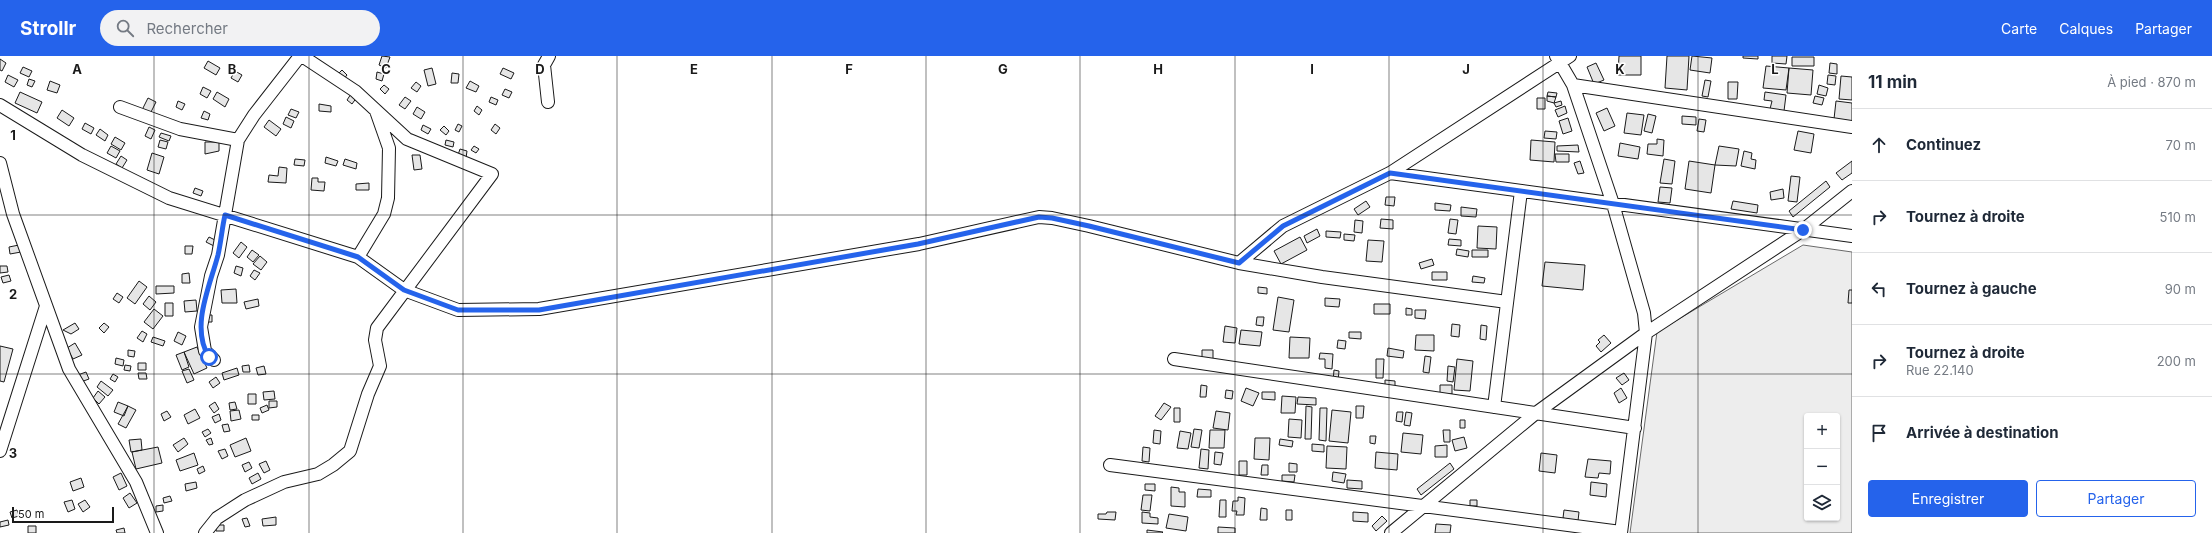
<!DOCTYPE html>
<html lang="fr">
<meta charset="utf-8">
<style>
body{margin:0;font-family:Inter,sans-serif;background:#f2f2f3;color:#1f2937}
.controls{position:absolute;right:12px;bottom:12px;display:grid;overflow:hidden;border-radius:4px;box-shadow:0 1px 3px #0004}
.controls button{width:36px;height:36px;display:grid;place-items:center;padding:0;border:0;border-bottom:1px solid #e0e1e3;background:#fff;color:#1f2937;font:20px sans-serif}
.scale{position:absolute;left:12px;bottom:10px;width:102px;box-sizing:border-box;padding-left:4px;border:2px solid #1a1a1a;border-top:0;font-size:11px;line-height:14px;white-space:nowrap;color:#1a1a1a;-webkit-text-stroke:3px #fff;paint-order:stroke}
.stop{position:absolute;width:12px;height:12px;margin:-9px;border:3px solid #2563eb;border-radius:50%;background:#fff}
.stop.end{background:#2563eb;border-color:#fff;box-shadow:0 1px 4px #0008}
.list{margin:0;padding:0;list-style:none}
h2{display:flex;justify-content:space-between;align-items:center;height:52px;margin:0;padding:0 16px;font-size:17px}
h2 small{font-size:13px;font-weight:400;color:#747a83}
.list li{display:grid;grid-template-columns:26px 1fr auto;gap:12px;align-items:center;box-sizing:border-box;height:72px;padding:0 16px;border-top:1px solid #e0e1e3}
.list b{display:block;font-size:15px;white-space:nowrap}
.list p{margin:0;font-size:13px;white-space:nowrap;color:#747a83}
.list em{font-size:13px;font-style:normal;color:#747a83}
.actions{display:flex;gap:8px;padding:12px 16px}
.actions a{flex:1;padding:9px 0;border:1px solid #2563eb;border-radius:4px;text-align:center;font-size:14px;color:#2563eb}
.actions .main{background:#2563eb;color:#fff}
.icon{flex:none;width:22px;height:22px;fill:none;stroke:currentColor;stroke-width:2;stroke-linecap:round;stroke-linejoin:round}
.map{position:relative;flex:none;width:1852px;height:477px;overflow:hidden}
header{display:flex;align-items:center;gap:24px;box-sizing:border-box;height:56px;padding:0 20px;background:#2563eb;color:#fff}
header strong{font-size:19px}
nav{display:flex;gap:22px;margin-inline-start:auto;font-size:14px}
.search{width:280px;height:36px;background:#f2f2f3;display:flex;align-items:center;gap:10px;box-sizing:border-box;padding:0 14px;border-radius:22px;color:#747a83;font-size:15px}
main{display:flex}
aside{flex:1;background:#fff}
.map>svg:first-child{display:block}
.built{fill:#ededed;stroke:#6a6a6a;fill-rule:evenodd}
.building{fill:#e6e6e6;stroke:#1a1a1a}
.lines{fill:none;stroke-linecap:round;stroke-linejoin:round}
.street-casing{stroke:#1a1a1a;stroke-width:14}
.street{stroke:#fff;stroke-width:12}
.route{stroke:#2563eb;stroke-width:5}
.grid{fill:none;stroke:#1a1a1a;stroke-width:1;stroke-opacity:0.55}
.grid-label{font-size:13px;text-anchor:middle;font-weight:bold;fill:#1a1a1a;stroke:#fff;stroke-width:3;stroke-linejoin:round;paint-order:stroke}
</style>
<header>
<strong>Strollr</strong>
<div class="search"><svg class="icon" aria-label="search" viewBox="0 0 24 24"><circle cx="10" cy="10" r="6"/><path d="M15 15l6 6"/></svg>Rechercher</div>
<nav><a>Carte</a><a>Calques</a><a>Partager</a></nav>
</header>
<main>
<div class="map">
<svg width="1852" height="477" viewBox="0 0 1852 477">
<rect width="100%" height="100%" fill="#fff"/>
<path class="built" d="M1803 189 1852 196V477H1630L1657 276ZM1807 360H1837V462H1807Z"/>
<path class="building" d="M382 0 390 1 386 12 379 9Z
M1619 0H1641V19H1618Z
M1667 0H1689L1687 34 1665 32Z
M1692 0 1712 2 1710 17 1690 14Z
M1743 0H1758V3L1743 2Z
M1772 0H1787L1786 8 1772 7Z
M1792 1H1814V10H1792Z
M0 3 6 7 2 15 0 14Z
M208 5 220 12 216 19 204 12Z
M1596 7 1604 24 1594 28 1587 11Z
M1830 7 1837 8V18L1829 17Z
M1766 10 1789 12 1786 34 1763 32Z
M23 11 32 15 29 21 20 17Z
M432 12 436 28 428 30 424 14Z
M503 12 514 17 511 23 500 18Z
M1789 12 1813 14 1811 39 1787 37Z
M342 14 347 19 343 24 337 19Z
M235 15 242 19 238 26 231 22Z
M377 16 384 18 382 25 376 23Z
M452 17 459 18 458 27H451Z
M8 19 18 24 14 31 5 26Z
M1828 19 1836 20 1835 29 1827 28Z
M1841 20 1852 21V44L1839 43Z
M29 23 35 25 32 31 27 29Z
M1705 24 1711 25 1708 41 1702 40Z
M50 25 60 29 57 37 47 34Z
M470 25 479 30 476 36 466 32Z
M416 26 421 30 417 36 411 32Z
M1728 26H1738L1737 43H1728Z
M384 29 389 33 385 38 380 33Z
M1819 29 1828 32 1826 40 1817 38Z
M203 31 211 35 207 42 200 38Z
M505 33 512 36 509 42 502 39Z
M20 36 42 46 37 57 15 47Z
M217 36 229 43 225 51 213 43Z
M1548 36 1557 37 1556 41 1547 40Z
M1765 36 1786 39 1784 55 1770 53 1772 45 1764 44Z
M351 38 357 41 352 48 347 44Z
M1547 40 1556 41 1554 47 1547 45Z
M1815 40 1824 42 1822 49 1813 47Z
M405 41 411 45 405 53 399 49Z
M491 41 498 44 496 49 489 46Z
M148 42 156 46 150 58 142 54Z
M1537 42H1545V53H1537Z
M178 45 185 48 182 54 176 51Z
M1561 45 1562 49 1556 51 1554 47Z
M1836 45 1852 47V65L1834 63Z
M319 48 331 50V56L319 55Z
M477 50 482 54 479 59 474 55Z
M1565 50 1567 57 1558 61 1555 54Z
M417 51 425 56 421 63 413 58Z
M1607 52 1615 70 1604 75 1596 57Z
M291 53 299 56 296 62 288 59Z
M62 54 74 62 69 70 57 62Z
M204 55 210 58 208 64 201 62Z
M1627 57 1644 59 1641 79 1624 77Z
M1648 58 1656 60 1652 77 1644 75Z
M1682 60 1696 61V69L1682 68Z
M286 61 294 65 291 72 283 68Z
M1568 62 1572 75 1563 78 1559 65Z
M1699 63 1706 64 1704 76 1697 75Z
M269 64 281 73 276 80 264 71Z
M85 67 94 72 91 78 82 73Z
M458 68 462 70 459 76 455 74Z
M495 68 500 72 496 78 491 74Z
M423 69 431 73 428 78 421 74Z
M444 70 449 75 446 79 440 74Z
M149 71 155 74 151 83 145 80Z
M100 73 108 79 105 85 96 79Z
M1545 75 1557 76 1556 83 1544 82Z
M1798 75 1814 78 1811 97 1794 94Z
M161 77 171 80 169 85 159 81Z
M115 81 125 87 121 94 111 88Z
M1657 83 1664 84 1663 100 1647 98 1648 88H1657Z
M160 84 168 86 166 93 158 91Z
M446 84 454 86 453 91 445 89Z
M1531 84 1555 86 1554 106 1530 104Z
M205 86H219V95L205 98Z
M1620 87 1640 91 1638 103 1618 100Z
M1578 89 1579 96 1557 95V90Z
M111 90 120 95 116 102 107 97Z
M474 90 479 93 476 97 471 94Z
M1719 90 1739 93 1736 110 1715 109Z
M460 93 467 95 466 102 458 99Z
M1744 95 1752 97 1751 103 1756 104 1755 113 1741 110Z
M152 97 164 101 159 118 147 114Z
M1555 98H1569V106H1556Z
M412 99H420L422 113 414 114Z
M121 100 127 104 122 112 116 108Z
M326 101 338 105 336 110 325 107Z
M295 103 305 104 304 110 294 109Z
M345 103 357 107 356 113 343 109Z
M1664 103 1675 105 1672 128 1660 127Z
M1580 105 1584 117 1578 118 1574 107Z
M1689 105 1715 109 1711 137 1685 133Z
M1852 105V117L1842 124 1836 117Z
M279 111 287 112 286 127 268 126 269 119 278 120Z
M1791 120 1800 121 1797 146 1788 145Z
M312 122H318V126H325L324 135 311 134Z
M1826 125 1830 131 1793 161 1789 155Z
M369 127V134H356V128Z
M1660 131 1672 132 1670 147 1658 146Z
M195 132 203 135 201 140 193 137Z
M1783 133 1784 142 1771 144 1770 136Z
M1386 141H1395L1394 150 1385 149Z
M1366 145 1370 151 1358 159 1354 153Z
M1733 145 1758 149 1757 157 1731 153Z
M1435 147 1451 149 1450 155 1435 154Z
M1461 151 1477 153 1476 161 1461 160Z
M1381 163 1393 164V173L1380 172Z
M1450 163 1458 164 1456 178 1448 177Z
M1355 164 1363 165 1362 177 1354 176Z
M1478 170 1497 171 1496 193 1477 192Z
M1317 173 1320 180 1307 187 1304 180Z
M1326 175 1341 176 1340 182 1326 181Z
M1344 178 1355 179 1354 185 1344 184Z
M209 181 217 185 214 190 206 186Z
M1300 181 1307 194 1281 208 1274 195Z
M1449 183 1461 184V190L1448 189Z
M1368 184 1384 185 1382 206 1366 205Z
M241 186 247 191 239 202 233 197Z
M19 189 21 196 10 198 9 191Z
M185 190H193L192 198H185Z
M1457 193 1469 195 1468 201 1456 199Z
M252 194 259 199 253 206 247 201Z
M1472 194H1488V201H1472Z
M260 200 267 206 261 214 253 208Z
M1432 203 1434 209 1421 213 1419 207Z
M1545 206 1585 209 1583 234 1542 230Z
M0 210H7L8 216 0 217Z
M236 210 243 212 241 220 234 217Z
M254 214 260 217 255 224 250 220Z
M1432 216H1447V224H1432Z
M189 217 190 227H182V218Z
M9 219 11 225 3 227 1 221Z
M1473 220 1485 222 1484 227 1472 226Z
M139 225 147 231 135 248 127 242Z
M156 230H174V237L156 238Z
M1258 231 1267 232V238L1258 237Z
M236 233 237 247H222L221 234Z
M1849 234H1852V247H1848Z
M117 237 123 241 119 247 113 243Z
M149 240 156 246 150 254 143 248Z
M1278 241 1294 244 1289 276 1273 274Z
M1325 242 1340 243 1339 251 1325 250Z
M258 243 259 250 246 253 244 246Z
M196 244 197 255 185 256 184 245Z
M165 247H173V260H165Z
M1374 248H1390V258H1374Z
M1406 252 1412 253V259H1406Z
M154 253 163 260 153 273 144 266Z
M1415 254H1426L1425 263 1415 262Z
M207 259H212V266H207Z
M1257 261H1264L1263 270 1256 269Z
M75 267 79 273 71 278 63 274Z
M104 267 109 271 104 277 99 272Z
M1452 268 1460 269 1459 281 1451 280Z
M1481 269 1487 270 1486 284 1480 283Z
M1225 270 1237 272 1235 287 1223 286Z
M1241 274 1262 276 1260 290 1239 288Z
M142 275 147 278 143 286 137 282Z
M178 276 186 280 182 289 174 285Z
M1349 276H1361V283L1349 282Z
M1416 279H1434V295L1415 294Z
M1604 279 1611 287 1601 296 1596 290 1600 286 1598 284Z
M153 281 165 285 163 290 151 286Z
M1290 281 1310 282 1309 302H1289Z
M1338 284 1346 285 1345 293 1337 292Z
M75 287 82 299 73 303 67 292Z
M0 290 13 293 4 326 0 325Z
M197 291 207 312 194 318 184 296Z
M1388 292 1404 295 1403 302 1387 300Z
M128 294 135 295 134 301 128 300Z
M1202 294H1213V303L1202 304Z
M184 296 189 311 182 314 176 299Z
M1320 297 1333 298 1332 313 1325 312V303H1319Z
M1425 300 1431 301 1429 317 1423 316Z
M116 302 124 304 123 310 115 308Z
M1376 303H1384L1383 322H1376Z
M1457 303 1473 305 1470 335 1454 334Z
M138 307H146V314H138Z
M125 309 131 310 130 315 124 314Z
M249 309 250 316H243L242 310Z
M264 310 266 318 258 319 256 312Z
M1448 310 1455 311 1453 326 1447 325Z
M237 312 239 319 224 324 222 317Z
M189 313 194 324 187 327 182 315Z
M1334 314 1339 315 1338 325H1333Z
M86 316 89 323 78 327 75 320Z
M138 317H146L147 323H139Z
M1624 317 1629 324 1622 329 1616 322Z
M113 318 118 321 115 326 110 323Z
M216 321 220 327 213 332 209 326Z
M1385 324 1395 325V333H1385Z
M101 325 113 334 108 340 97 331Z
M1201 329 1207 330 1206 341H1200Z
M1440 329H1452V338H1440Z
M1246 332 1259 337 1253 350 1241 345Z
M1621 332 1627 342 1619 347 1614 337Z
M1226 334 1233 335 1232 343 1225 342Z
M98 335 105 341 99 348 93 342Z
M274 335 275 343 264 344 263 336Z
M1262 336H1275V344L1262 343Z
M248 338H256V348H248Z
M1282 340 1296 341 1295 357H1281Z
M1298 341 1316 342V349L1297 348Z
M269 345H277V351L269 352Z
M118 346 128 350 124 360 114 356Z
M215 346 219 353 214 357 209 350Z
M235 346 237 353 230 354 229 347Z
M1164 347 1171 351 1161 364 1155 360Z
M267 349 269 354 262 357 260 352Z
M128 350 136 354 126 372 118 368Z
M1306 350 1312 351 1311 383H1305Z
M1356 350H1364L1363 362H1356Z
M1174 352H1180V366H1174Z
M1320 352H1327L1326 385 1319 384Z
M195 353 200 362 188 368 184 359Z
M239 354 241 363 231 365 230 355Z
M1332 354 1351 356 1348 387 1329 385Z
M167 355 171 361 164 365 161 358Z
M1216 355 1230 357 1228 374 1213 372Z
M1397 356H1403L1402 366 1396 365Z
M1406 356 1412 357 1410 370 1404 369Z
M219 358 221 364 215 367 212 361Z
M252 359H259V364H252Z
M1289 363 1302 364 1301 382 1288 381Z
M1460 364H1465V372H1460Z
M228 368 230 375 224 376 222 369Z
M208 373 211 377 205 381 202 376Z
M1194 373 1202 374 1199 392 1191 391Z
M1154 374 1161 375 1160 388 1153 387Z
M1210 374H1225L1224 392H1209Z
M1443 374H1450V386H1444Z
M1180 375 1191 377 1188 393 1177 392Z
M1403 377 1423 379 1421 398 1401 396Z
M1370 380H1376L1375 388 1370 387Z
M1464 381 1467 392 1455 395 1452 384Z
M184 382 188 388 178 396 173 389Z
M211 382 213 388 209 389 206 384Z
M246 382 251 395 235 401 230 389Z
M1255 382H1270L1269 404 1254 403Z
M141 383 142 394 131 396 129 384Z
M1280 383 1293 385 1292 391 1279 389Z
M1312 388 1324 389V396L1312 395Z
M1447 389V401H1435V390Z
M1327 390 1347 391 1346 413 1326 412Z
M158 391 162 407 136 413 132 396Z
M1143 391 1150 392 1149 406 1142 405Z
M225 393 228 400 222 403 218 395Z
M1201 393 1209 394 1208 413 1199 412Z
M1215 396 1223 397 1221 409 1214 408Z
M1376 396 1398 398 1397 414 1375 412Z
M194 397 198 409 180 415 176 404Z
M1541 397 1557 399 1555 417 1539 415Z
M1588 403 1611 405 1610 418 1599 417 1598 422 1585 421Z
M266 405 270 414 264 417 259 408Z
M1239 405H1247V419H1239Z
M249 406 252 412 245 416 242 409Z
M1289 407 1297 408V416H1289Z
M1450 407 1454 413 1421 439 1417 433Z
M1262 409H1268V419H1261Z
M203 410 205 415 199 418 197 413Z
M1333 416 1346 418 1344 427 1332 425Z
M121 417 127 430 119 434 113 421Z
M258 417 261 423 252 428 249 422Z
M1282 419H1295L1294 426 1282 425Z
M81 422 84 431 73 435 70 426Z
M1347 424 1362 425V433L1347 432Z
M196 426 197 432 186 435 185 428Z
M1591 426 1607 428 1606 441 1590 439Z
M1145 428H1155V435L1145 434Z
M1171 431 1179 432V436H1185V451L1171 450Z
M1198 433 1211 434V441H1197Z
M130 437 137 447 129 452 123 442Z
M1143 439H1152L1150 455 1141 454Z
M170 440 172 445 164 447 163 442Z
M1238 441 1245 442 1244 459H1236L1237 455H1232L1233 445H1238Z
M72 444 75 453 68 456 64 446Z
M85 444 90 451 83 456 78 448Z
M1220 444H1226V461H1219Z
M1470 444H1477V450H1470Z
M163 449V455L156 456V450Z
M1261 452 1267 453V464H1260Z
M17 454 19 460 12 462 10 456Z
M1286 454H1292V464H1286Z
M1564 454 1579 456 1578 465 1563 462Z
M1107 456H1116L1115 464 1098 463V458H1106Z
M1142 456 1150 457V461L1158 462V468L1142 467Z
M1353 456 1368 457V466L1353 465Z
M1169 458 1188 461 1186 475 1166 472Z
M1382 460 1387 465 1376 475 1372 470Z
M276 461V469L263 470 262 463Z
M247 462 250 470 245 471 242 463Z
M8 464 9 469 0 471V466Z
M1436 468 1451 469 1450 477H1435Z
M216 469H224V475H216Z
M28 470H36V477H28Z
M1218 471 1235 472V477H1218Z
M124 472 125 477H117L116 474Z
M1147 474 1163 476 1162 477H1147Z"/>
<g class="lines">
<defs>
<path id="street" d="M1556 0 1573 29 1613 148 1644 257 1646 277 1621 477
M1573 29 1852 71
M548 46 544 9 549 0
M0 49 82 99 169 142 358 201 404 234 458 254 539 253 919 188 1039 161 1052 162 1089 170 1239 207 1322 221 1507 246
M120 51 180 73 238 84
M0 107 13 158 69 313 136 426 157 477
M1390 117 1852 180
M358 201 384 158 388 142 389 92 376 55
M1239 207 1283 170 1390 117 1570 0
M1174 303 1635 372
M214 304 205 295 201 271 211 220 218 199 238 84 254 59 300 0
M1494 351 1521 135
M0 395 46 250
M1110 409 1621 476
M205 477 217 462 245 444 284 426 318 418 333 409 350 395 368 338 380 310 375 284 377 272 492 118 407 83 355 35 302 0
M1391 477 1536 357 1646 277 1803 174 1852 135"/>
</defs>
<use href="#street" class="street-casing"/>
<use href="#street" class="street"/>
</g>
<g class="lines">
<path class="route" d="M209 301C190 271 210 230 218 199 221 186 222 172 225 159L358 201 404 234 458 254H539L918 188 1039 161 1052 162 1089 170 1239 207 1283 170 1390 117 1803 174"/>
</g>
<path class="grid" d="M154 0V477M309 0V477M463 0V477M617 0V477M772 0V477M926 0V477M1080 0V477M1235 0V477M1389 0V477M1543 0V477M1698 0V477M0 159H1852M0 318H1852"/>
<g class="grid-label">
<text x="77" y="18">A</text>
<text x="232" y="18">B</text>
<text x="386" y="18">C</text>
<text x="540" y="18">D</text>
<text x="694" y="18">E</text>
<text x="849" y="18">F</text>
<text x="1003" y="18">G</text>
<text x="1158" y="18">H</text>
<text x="1312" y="18">I</text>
<text x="1466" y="18">J</text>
<text x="1620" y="18">K</text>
<text x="1775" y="18">L</text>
<text x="13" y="84">1</text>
<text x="13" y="243">2</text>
<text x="13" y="402">3</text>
</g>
</svg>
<div class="controls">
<button>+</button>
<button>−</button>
<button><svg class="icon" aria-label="layers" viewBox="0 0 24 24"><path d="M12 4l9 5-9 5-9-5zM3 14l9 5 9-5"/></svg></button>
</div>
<div class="scale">50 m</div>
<div class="stop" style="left:209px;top:301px"></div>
<div class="stop end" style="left:1803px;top:174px"></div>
</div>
<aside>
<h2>11 min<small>À pied · 870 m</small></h2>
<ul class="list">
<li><svg class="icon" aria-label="ahead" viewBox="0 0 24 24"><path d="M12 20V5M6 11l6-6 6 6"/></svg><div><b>Continuez</b></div><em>70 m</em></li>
<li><svg class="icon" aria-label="right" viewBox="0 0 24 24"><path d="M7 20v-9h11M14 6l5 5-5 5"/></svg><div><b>Tournez à droite</b></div><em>510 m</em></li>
<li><svg class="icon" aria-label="left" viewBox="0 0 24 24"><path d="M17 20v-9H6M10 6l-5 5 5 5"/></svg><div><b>Tournez à gauche</b></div><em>90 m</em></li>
<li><svg class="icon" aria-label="right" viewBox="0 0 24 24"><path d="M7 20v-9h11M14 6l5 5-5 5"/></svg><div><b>Tournez à droite</b><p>Rue 22.140</p></div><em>200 m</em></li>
<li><svg class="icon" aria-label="arrive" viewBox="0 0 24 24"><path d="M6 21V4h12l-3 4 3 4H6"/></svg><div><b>Arrivée à destination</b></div></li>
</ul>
<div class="actions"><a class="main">Enregistrer</a><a>Partager</a></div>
</aside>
</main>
